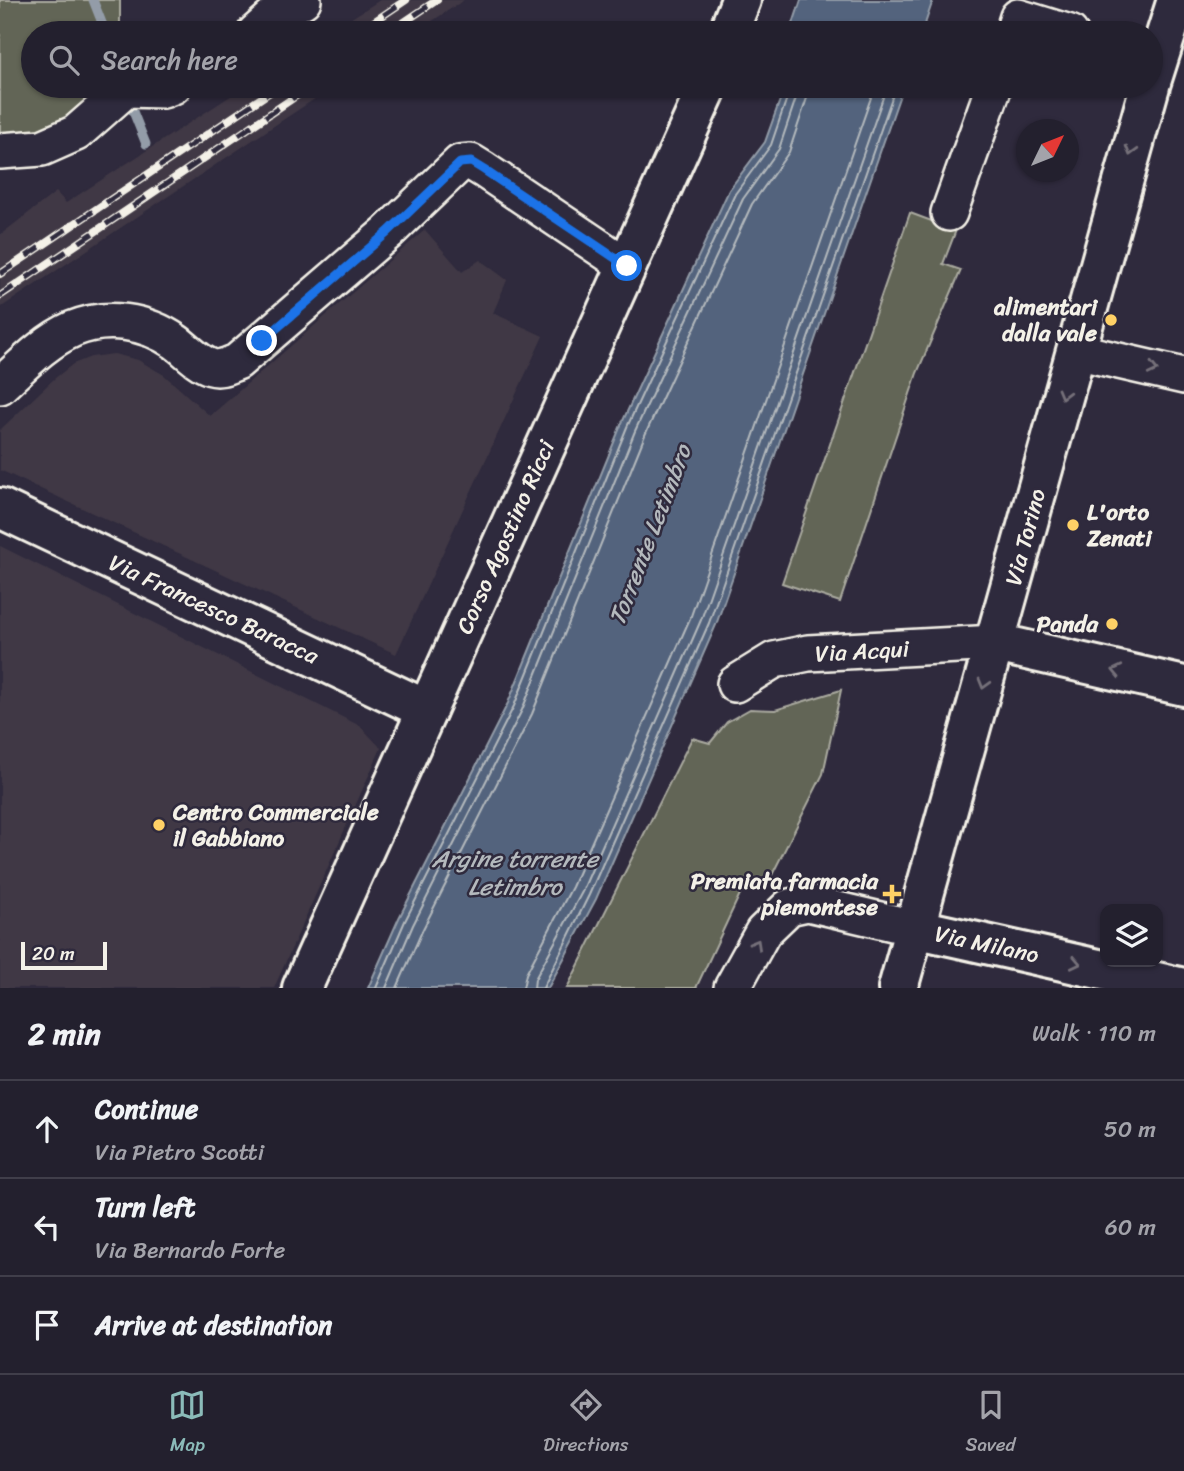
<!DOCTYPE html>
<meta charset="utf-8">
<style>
body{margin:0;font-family:Sriracha,sans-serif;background:#2f2d3a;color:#f1f3f6}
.controls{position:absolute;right:21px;bottom:21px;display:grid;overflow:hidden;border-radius:14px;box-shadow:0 2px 5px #0004}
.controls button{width:63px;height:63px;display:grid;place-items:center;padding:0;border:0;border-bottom:2px solid #403e4a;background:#23202e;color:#f1f3f6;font:35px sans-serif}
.compass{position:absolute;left:1016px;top:119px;width:63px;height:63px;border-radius:50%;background:#23202e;box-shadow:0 2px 5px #0004;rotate:47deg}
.scale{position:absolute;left:21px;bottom:18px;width:86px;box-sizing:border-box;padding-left:7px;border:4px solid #f4f1e8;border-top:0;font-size:19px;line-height:24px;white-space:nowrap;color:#f4f1e8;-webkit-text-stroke:5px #2f2a3d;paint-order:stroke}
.stop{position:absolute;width:21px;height:21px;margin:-16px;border:5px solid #1a73e8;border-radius:50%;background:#fff}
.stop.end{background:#1a73e8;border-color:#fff;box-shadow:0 2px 7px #0008}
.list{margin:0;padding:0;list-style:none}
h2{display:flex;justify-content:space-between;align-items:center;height:91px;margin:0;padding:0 28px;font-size:30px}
h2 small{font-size:23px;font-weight:400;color:#a3a3aa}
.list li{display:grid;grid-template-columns:46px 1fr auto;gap:21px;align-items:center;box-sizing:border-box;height:98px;padding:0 28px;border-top:2px solid #403e4a}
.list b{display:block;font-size:26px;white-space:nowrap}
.list p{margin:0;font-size:23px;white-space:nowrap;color:#a3a3aa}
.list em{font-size:23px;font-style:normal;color:#a3a3aa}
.icon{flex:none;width:38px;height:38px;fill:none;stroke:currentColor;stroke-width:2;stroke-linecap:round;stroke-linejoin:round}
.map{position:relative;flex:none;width:1184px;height:988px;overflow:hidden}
.search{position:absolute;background:#23202e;box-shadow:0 2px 5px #0004;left:21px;right:21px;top:21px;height:77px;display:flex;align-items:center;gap:18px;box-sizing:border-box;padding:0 24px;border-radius:38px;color:#a3a3aa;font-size:26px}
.sheet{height:385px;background:#23202e}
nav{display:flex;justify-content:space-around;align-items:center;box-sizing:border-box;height:98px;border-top:2px solid #403e4a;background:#23202e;font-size:19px;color:#a3a3aa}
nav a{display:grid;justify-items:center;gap:4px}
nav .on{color:#8bbbb9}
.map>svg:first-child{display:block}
.built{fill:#413945}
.green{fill:#626557;stroke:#ababa0;stroke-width:2}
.water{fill:#53647d;stroke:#939ca8;stroke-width:2}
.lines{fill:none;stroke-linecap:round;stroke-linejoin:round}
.shore{stroke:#b4b9bd;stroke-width:2}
.stream{stroke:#939ca8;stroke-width:9}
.minor-casing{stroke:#f4f1e8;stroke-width:40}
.tertiary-casing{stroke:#f4f1e8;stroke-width:44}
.primary-casing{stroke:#f4f1e8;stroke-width:44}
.minor{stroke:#2f2a3d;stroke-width:35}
.tertiary{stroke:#2f2a3d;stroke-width:38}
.primary{stroke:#2f2a3d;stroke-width:38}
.rail-casing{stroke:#f4f1e8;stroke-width:8}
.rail{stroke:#2f2a3d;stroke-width:5;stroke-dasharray:16;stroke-linecap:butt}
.oneway{stroke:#747079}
.route{stroke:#1a73e8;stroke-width:9}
.poi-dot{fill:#ffd166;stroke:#2f2a3d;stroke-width:2.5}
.labels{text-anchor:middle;stroke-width:5;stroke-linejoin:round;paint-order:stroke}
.poi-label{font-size:23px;font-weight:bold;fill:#f4f1e8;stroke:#2f2a3d;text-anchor:end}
.street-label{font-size:23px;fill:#f4f1e8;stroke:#2f2a3d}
.water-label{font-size:24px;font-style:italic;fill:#b4b9bd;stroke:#2f2a3d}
</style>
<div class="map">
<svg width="1184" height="988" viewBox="0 0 1184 988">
<rect width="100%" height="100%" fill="#2f2a3d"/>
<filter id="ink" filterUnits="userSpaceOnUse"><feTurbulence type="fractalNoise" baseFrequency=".0143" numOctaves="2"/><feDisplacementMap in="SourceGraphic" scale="14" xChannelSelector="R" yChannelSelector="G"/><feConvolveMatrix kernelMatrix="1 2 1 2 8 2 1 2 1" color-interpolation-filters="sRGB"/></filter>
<g filter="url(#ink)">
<path class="built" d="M380 0H464L414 33H328Z
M246 86H334L0 308V235L56 192 66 203Z
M425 230 462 272 480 260 507 280 493 313 543 336 396 654 0 470V430L54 379 73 364 91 357 114 354 138 360 164 375 210 416Z
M0 546 360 726 381 748 274 988H0Z"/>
<path class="green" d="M0 0H120V33H33V86H113L42 136 0 143Z
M910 213 956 230 943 264 961 270 917 373 840 602 782 583Z
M841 690 823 774 770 879H747L696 988H567L692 738 710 743 727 722 750 709 775 710Z"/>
<path class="water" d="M801 0H933L922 33H790Z
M785 86H903L716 625 596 899 548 988H368L399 918 508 703 621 425 729 190 765 142Z"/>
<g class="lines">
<path class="shore" d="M376 988 405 921 514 706 627 427 735 194 771 145 791 86
M386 988 413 925 522 710 635 431 743 199 779 149 800 86
M397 988 423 929 532 714 645 435 752 204 789 152 811 86
M523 988 526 974 572 887 691 616 875 86
M534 988 535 979 582 892 701 620 887 86
M543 988 589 895 709 623 896 86"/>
<path class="stream" d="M93 0 106 33
M128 99 146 144"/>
<defs>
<path id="minor" d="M255 33 273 17 303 0
M1013 33 1018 17 1070 33
M0 151 42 148 76 133 126 89 163 90 173 86
M949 213 994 86
M1075 351 1184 376
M0 386C22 366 44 342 73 329 106 315 146 321 176 342 187 350 198 363 211 367 221 370 228 365 237 362L388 232 460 163 471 162 484 170 627 266
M735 684 774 660 808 653 996 643
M732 988 763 932 789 907 808 903 914 928"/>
<path id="tertiary" d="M1151 82 1177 0
M0 508 427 710
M996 643 1184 686
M914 928 1184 988
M898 988 1150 86"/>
<path id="primary" d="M728 33 741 0
M302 988 708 86"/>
</defs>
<use href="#minor" class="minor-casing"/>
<use href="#tertiary" class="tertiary-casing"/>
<use href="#primary" class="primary-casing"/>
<use href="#minor" class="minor"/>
<use href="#tertiary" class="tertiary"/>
<use href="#primary" class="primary"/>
<defs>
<path id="rail" d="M357 33 406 0
M388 33 437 0
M0 274 279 86
M0 296 311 86"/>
</defs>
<use href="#rail" class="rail-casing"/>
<use href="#rail" class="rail"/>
</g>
<defs><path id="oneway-chevron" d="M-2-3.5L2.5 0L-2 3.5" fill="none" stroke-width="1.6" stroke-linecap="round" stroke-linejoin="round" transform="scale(1.75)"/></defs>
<g class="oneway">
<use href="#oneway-chevron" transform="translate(1131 151) rotate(106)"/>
<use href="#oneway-chevron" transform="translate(1153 369) rotate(13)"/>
<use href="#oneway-chevron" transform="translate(1063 394) rotate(105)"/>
<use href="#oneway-chevron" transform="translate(1117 671) rotate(-167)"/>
<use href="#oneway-chevron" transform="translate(984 684) rotate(106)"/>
<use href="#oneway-chevron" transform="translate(756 944) rotate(-61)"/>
<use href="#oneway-chevron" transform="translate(1076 963) rotate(12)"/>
</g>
</g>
<g class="lines" filter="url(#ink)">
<path class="route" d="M262 341 388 232 460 163 471 162 484 170 627 266"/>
</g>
<g class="poi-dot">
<circle cx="1111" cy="320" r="7"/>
<circle cx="1073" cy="525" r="7"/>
<circle cx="1112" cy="624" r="7"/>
<circle cx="159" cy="825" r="7"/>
<path d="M888.5 883.5h7v7h7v7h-7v7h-7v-7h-7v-7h7z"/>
</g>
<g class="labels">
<g class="poi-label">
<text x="1097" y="315">alimentari<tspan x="1097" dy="26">dalla vale</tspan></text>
<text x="1087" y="520" text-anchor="start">L'orto<tspan x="1087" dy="26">Zenati</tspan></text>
<text x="1098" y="632">Panda</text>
<text x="173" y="820" text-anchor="start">Centro Commerciale<tspan x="173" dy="26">il Gabbiano</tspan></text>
<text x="878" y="889">Premiata farmacia<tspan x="878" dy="26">piemontese</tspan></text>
</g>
<g class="street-label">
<text transform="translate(505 537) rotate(-66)" y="8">Corso Agostino Ricci</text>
<text transform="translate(1025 537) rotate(-75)" y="8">Via Torino</text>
<text transform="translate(214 609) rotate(25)" y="8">Via Francesco Baracca</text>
<text transform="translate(862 651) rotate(-3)" y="8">Via Acqui</text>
<text transform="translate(987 944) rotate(12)" y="8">Via Milano</text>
</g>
<g class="water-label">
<text transform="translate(650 535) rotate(-69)" y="8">Torrente Letimbro</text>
<text x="515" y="867">Argine torrente<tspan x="515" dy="28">Letimbro</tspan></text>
</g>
</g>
</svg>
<div class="controls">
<button><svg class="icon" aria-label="layers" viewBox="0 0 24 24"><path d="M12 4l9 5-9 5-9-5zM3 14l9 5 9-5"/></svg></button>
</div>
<svg class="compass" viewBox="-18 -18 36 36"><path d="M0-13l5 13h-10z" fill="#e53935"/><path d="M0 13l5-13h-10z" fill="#a3a3aa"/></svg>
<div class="scale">20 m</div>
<div class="stop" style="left:627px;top:266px"></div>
<div class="stop end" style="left:262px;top:341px"></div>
<div class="search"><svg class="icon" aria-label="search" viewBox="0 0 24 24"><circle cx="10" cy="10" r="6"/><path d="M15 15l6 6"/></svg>Search here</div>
</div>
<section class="sheet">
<h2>2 min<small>Walk · 110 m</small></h2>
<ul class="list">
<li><svg class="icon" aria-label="ahead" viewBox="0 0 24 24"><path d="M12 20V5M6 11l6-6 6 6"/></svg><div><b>Continue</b><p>Via Pietro Scotti</p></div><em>50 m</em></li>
<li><svg class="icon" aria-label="left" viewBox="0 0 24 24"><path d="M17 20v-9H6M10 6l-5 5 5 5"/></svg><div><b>Turn left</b><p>Via Bernardo Forte</p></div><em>60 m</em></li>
<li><svg class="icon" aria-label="arrive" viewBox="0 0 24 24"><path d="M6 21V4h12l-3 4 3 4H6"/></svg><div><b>Arrive at destination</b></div></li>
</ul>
</section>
<nav>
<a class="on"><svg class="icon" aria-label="map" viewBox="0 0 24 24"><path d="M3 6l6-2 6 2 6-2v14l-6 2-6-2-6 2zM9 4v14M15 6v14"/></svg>Map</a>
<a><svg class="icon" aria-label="directions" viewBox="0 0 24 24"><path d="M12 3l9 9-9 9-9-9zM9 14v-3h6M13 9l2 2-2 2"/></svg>Directions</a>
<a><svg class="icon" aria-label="saved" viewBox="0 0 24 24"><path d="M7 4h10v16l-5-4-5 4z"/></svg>Saved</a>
</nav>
